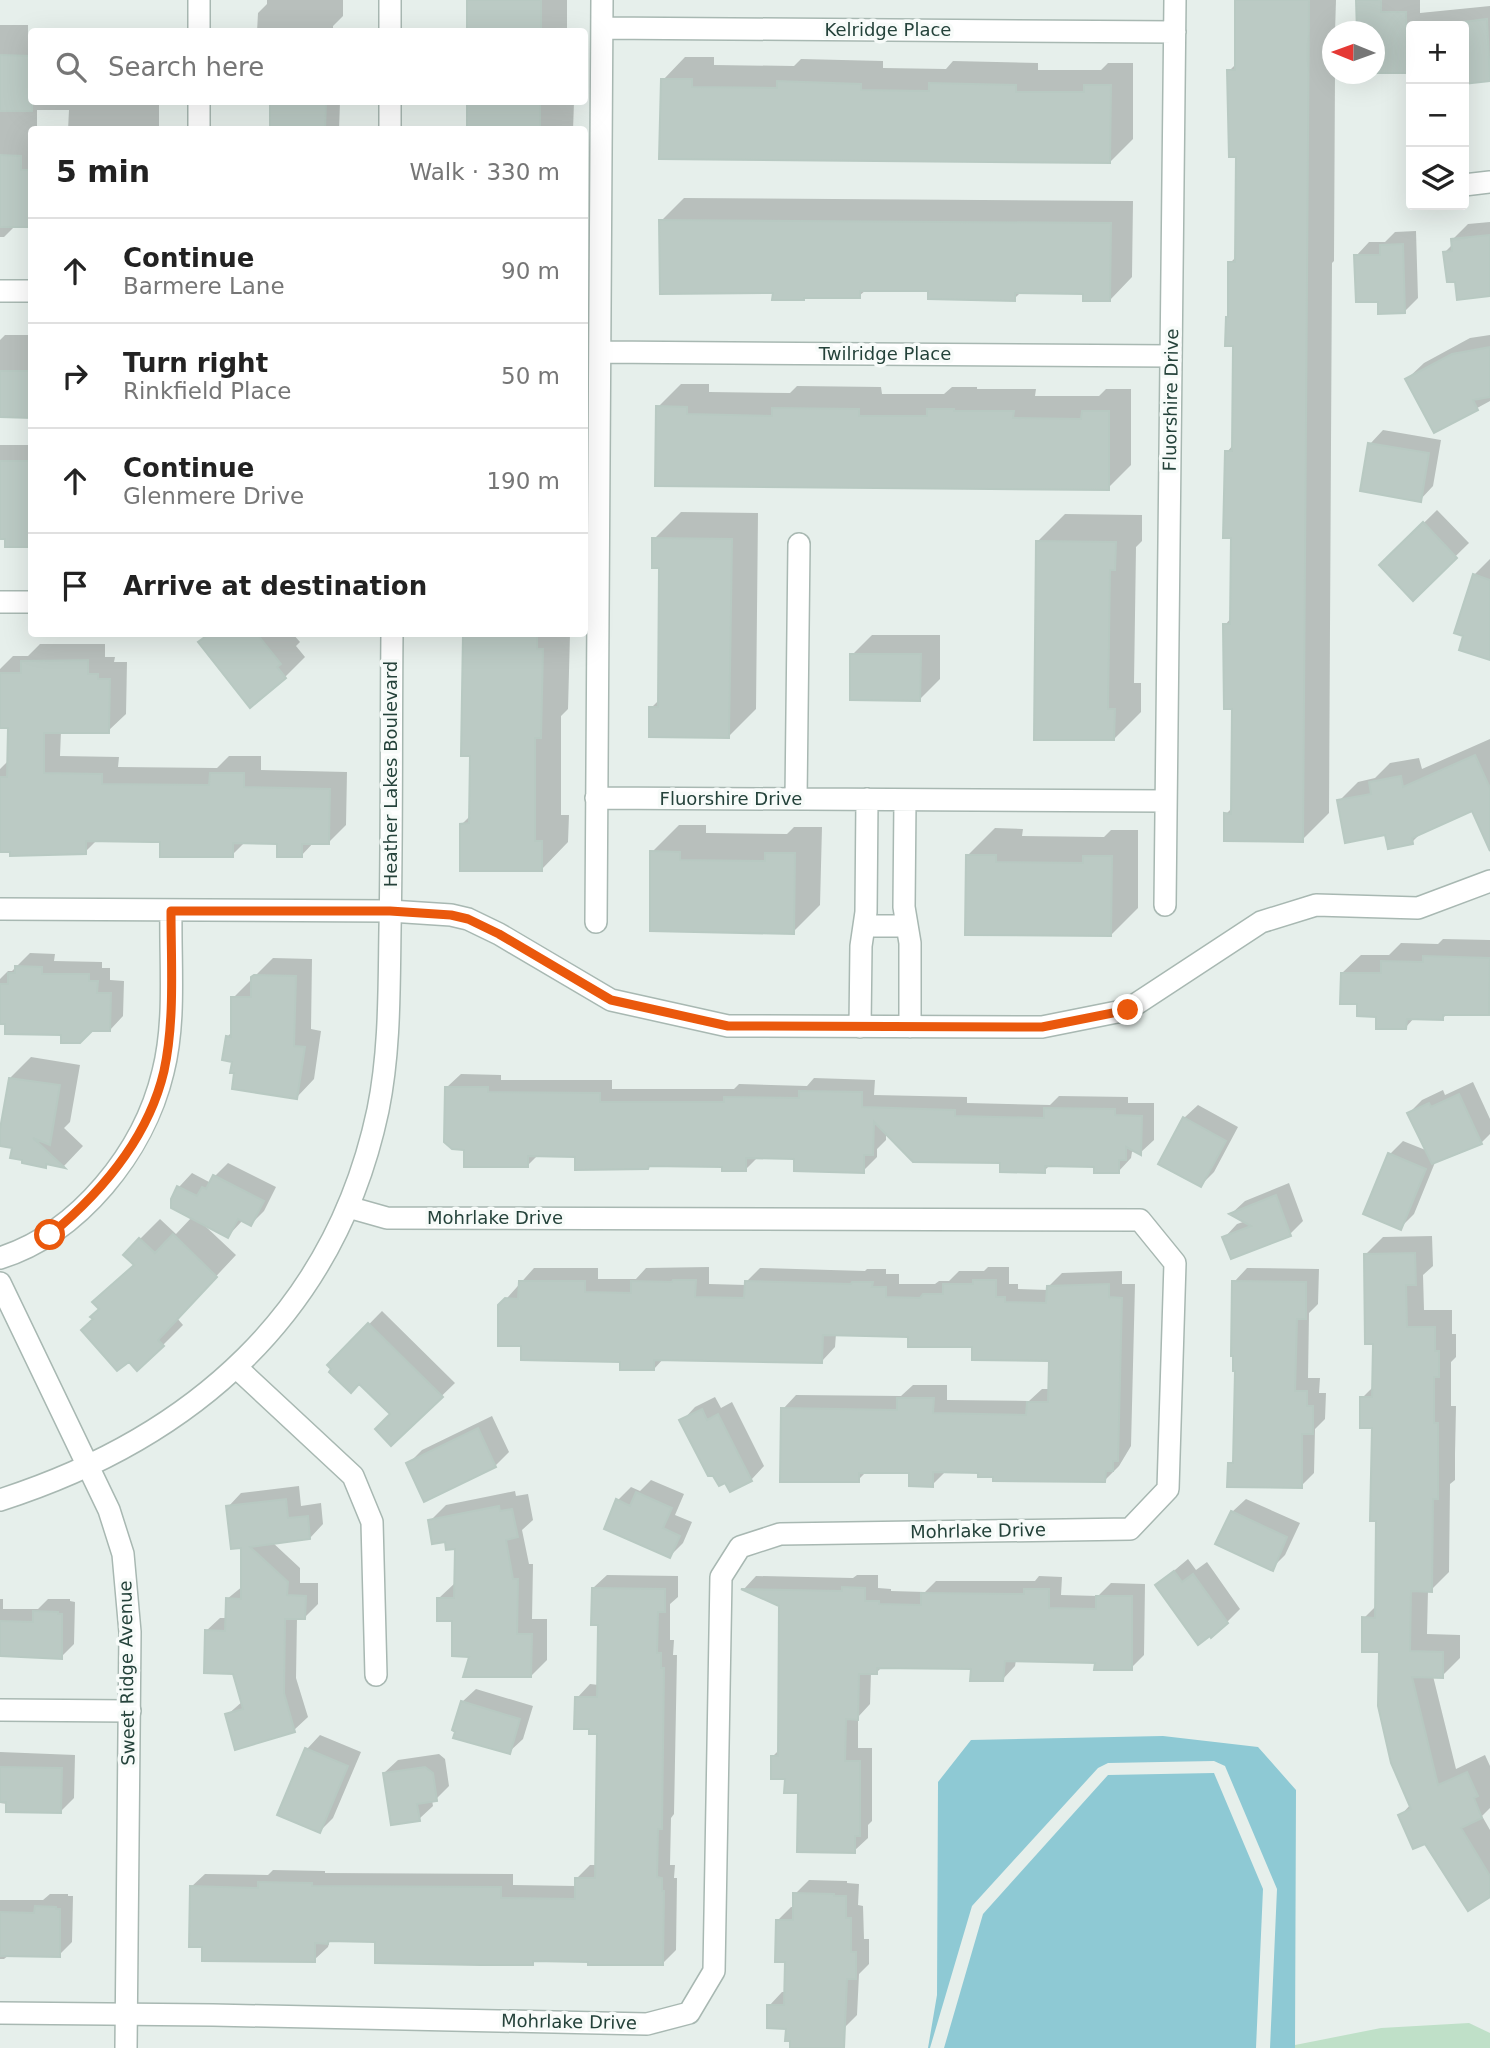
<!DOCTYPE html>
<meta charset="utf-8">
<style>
body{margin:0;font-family:"DejaVu Sans",sans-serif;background:#f6f6f6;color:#222}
.controls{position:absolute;right:21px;top:21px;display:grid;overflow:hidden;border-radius:7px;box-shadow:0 7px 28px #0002}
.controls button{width:63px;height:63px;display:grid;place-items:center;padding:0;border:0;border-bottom:2px solid #e0e0e0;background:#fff;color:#222;font:35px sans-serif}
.compass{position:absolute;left:1322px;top:21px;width:63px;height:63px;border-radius:50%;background:#fff;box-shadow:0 7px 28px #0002;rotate:271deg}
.stop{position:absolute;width:21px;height:21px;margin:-16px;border:5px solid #ea580c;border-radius:50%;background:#fff}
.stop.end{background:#ea580c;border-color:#fff;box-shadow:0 2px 7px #0008}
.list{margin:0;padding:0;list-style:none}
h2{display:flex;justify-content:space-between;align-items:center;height:91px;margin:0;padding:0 28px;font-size:30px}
h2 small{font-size:23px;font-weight:400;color:#767676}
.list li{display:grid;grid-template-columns:46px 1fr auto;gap:21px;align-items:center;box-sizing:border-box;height:105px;padding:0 28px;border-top:2px solid #e0e0e0}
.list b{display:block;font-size:26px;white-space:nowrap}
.list p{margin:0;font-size:23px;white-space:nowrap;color:#767676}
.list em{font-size:23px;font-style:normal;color:#767676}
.icon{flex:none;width:38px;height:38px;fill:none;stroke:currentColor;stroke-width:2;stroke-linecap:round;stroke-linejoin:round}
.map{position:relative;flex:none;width:1490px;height:2048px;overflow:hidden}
.search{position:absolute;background:#fff;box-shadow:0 7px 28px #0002;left:28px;top:28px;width:560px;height:77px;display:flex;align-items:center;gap:18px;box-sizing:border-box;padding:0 24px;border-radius:7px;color:#767676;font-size:26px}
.panel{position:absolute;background:#fff;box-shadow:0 7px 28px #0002;left:28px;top:126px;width:560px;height:511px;border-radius:7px}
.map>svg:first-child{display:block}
.green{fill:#bfe0c8}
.water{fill:#8ec9d4}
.shadow{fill:#0003}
.building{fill:#bbcac4;stroke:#b8c9c2;stroke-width:2}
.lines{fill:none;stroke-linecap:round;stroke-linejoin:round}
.minor-casing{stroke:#a8b8b2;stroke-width:24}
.tertiary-casing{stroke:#a8b8b2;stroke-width:24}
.minor{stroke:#fff;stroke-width:21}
.tertiary{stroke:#fff;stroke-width:21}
.route{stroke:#ea580c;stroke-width:9}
.labels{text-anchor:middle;stroke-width:7;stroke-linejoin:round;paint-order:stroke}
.street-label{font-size:18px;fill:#24423a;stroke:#f7fbf9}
</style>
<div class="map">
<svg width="1490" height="2048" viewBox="0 0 1490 2048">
<rect width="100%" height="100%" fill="#e6efeb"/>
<path class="green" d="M1469 2023 1490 2033V2048H1295V2045L1381 2028Z"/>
<path class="water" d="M1163 1736 1258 1747 1296 1790 1295 2048H1270L1277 1889 1225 1766 1214 1761 1108 1763 1098 1768 972 1906 930 2048H928L937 1995 938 1782 971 1740Z
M1214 1773 1263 1889 1256 2048H944L983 1914 1108 1775Z"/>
<path class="shadow" d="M267 0H343V16L333 26V32H257L258 13 267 4Z
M469 0H567V32H469Z
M1237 0H1336L1335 32H1332V74H1335L1334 261 1332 263 1329 813 1302 840 1226 814 1233 807V707L1225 625 1232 617V536L1227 452 1233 445 1234 344 1227 318 1230 315V263L1237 256 1238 156 1229 71 1237 63Z
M1358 0H1420V13L1490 6V79L1464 82V26H1411V71L1374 72V32Z
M0 25H28V39H32V102H159V130H68L69 110H37V130H32V226L16 225 4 237H0Z
M97 29 150 30V32H95Z
M685 57H714V65L794 66 801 59 883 61V68L946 69 953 61 1038 63V70H1101L1108 63H1133V139L1110 162 661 157 663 80Z
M258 102H340L339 130H272V105L258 104Z
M469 102H574L573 130H469Z
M684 198 1133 201 1132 277 1110 300 1085 292H1021L1014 299 930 290H866L859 296 774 291 661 221Z
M1490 222V295L1457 280 1445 252 1453 244V239L1468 224Z
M1416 231 1418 298 1404 312 1379 300 1356 256 1369 242H1385L1395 232Z
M5 335H29V355H32V416H0V340Z
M1490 335V401L1435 431 1407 379 1424 363 1470 338Z
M681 384H709V392L790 393 797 386 881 387 882 394H944L952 387H977V389H1036L1035 396H1099L1106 389H1131V465L1108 488 657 485 658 407Z
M1383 430 1441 440 1433 486 1420 500 1370 444Z
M0 445H32V546L7 545V538H0Z
M1437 510 1469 543 1413 598 1381 565Z
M681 512 758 513 756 709 729 736 651 708 660 699 661 567 654 539Z
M1065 514 1142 515V541L1136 547 1134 683H1141V712L1114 739 1038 541Z
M1490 559V658L1474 575Z
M209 634H293L300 642 296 646 305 657 285 677 250 705 200 643Z
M464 634H570L568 709 561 716V815H569L568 842 542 869 462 824 471 815V754Z
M872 635H940V679L920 699 852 655Z
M40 644H105V657H115L114 662H127L126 714 108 731H61L60 756 119 757 118 767 217 768 229 756H261V770L347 772 346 825 329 842H314L301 856 279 842H245L232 855 162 841 98 839 85 852 0 850V769L9 760V727L0 726V669L13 656H28Z
M1490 739V815L1473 809 1423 831 1412 842 1387 833 1339 801 1358 782 1375 778 1390 763 1419 758 1422 769Z
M679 825H706V833L787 834 794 827H822L820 905 793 932 652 852Z
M995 828 1023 829 1022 836 1104 837 1111 830H1138V908L1111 935 968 855Z
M1443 939 1490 940V1011L1488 1014 1448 1013 1443 1018 1415 1017 1406 1027 1378 1015 1359 1002 1342 973 1361 955H1389L1401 943 1438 944Z
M30 953 55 954 54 961 102 962V968H110V980L124 981 123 1016 110 1030 63 1033 0 1022V979L8 971H12Z
M273 958 312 959 311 1029 321 1031 314 1079 297 1097 236 1072 227 1037 232 1032 233 998Z
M31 1057 80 1065 70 1122 64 1128 83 1146 64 1166 48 1163 45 1166 14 1147 0 1144 11 1077Z
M461 1074 501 1075V1080H612V1089H734L739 1084 807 1086 814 1078 875 1080 874 1095 967 1097V1103L1050 1105 1059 1096 1128 1097V1103H1154V1140L1141 1152 1135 1149 1132 1152 1131 1158 1118 1172 1096 1165 1051 1164 1044 1171 886 1132V1140L877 1149V1157L863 1171 796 1157 759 1156 745 1170 724 1166 651 1164 648 1167 577 1155H538L527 1166 466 1148 447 1087Z
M1473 1082 1490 1119V1134L1481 1143 1436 1160 1414 1214 1400 1228 1390 1154 1403 1141 1428 1151 1409 1113 1422 1100 1443 1090 1445 1095Z
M1198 1105 1238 1127 1214 1172 1201 1185 1184 1118Z
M228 1163 276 1187 264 1211 251 1224 243 1220 228 1236 204 1225 236 1255 177 1318 183 1325 163 1345 94 1319 101 1309 94 1302 135 1264 140 1239 160 1219 176 1234 192 1217 172 1200 179 1187 192 1173 209 1182Z
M1289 1183 1303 1221 1290 1234 1224 1238 1237 1224 1246 1221 1232 1213 1245 1201Z
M1432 1236 1433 1266 1423 1275 1424 1310H1452V1334H1456V1357L1451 1362V1406H1456L1455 1454V1480L1450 1484 1449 1572 1431 1590H1428L1427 1634 1460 1635V1658L1442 1676H1433L1456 1769 1485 1755 1490 1766V1808L1482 1816 1490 1830V1895L1426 1842 1400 1816 1411 1804 1381 1650 1364 1618 1377 1605 1378 1520 1373 1426 1362 1398 1374 1386 1375 1342 1365 1255 1383 1237Z
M709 1267V1284L746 1285V1282L760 1268 865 1271 867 1269H886V1274H899V1284H935L939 1281H949L959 1271H984L988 1267H1009V1284H1018V1289L1048 1290V1287L1062 1273 1122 1271V1284H1135L1131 1446 1119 1466 1105 1480 946 1471 932 1485 911 1471H867L858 1480 783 1409 796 1395 901 1396 913 1385H947V1400L1029 1401 1042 1389H1050L1051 1359 910 1335 836 1334 835 1347 822 1361 664 1358 654 1369 622 1360 523 1345 500 1306 534 1268H598V1279H636L646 1268Z
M1247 1268 1319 1269 1318 1304 1309 1313 1308 1378H1320L1319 1393H1326L1325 1419 1315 1429 1314 1473 1301 1486 1230 1464 1235 1458 1237 1369 1234 1282Z
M382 1311 455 1383 392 1444V1414L360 1382 329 1365Z
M715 1397 721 1408 732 1402 764 1466 751 1480 682 1421 695 1407Z
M492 1416 509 1452 495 1466 425 1500 408 1464 422 1450Z
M651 1480 684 1494 675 1515 692 1522 683 1543 670 1556 618 1500 631 1487 640 1491Z
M299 1486 301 1506 321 1503 323 1524 310 1538 272 1542 300 1568V1583H318V1604L305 1617H297L296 1678 308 1717 294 1730 227 1715 243 1701 234 1672 206 1631 220 1618H227V1599L243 1586V1546L228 1507 241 1493Z
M515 1491 516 1496 528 1494 533 1520 522 1530 529 1564H533L532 1619H547V1660L531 1676 471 1655 454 1620 439 1598 455 1583 457 1546 446 1540 430 1521 446 1505Z
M1246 1499 1300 1523 1285 1555 1272 1568 1232 1512Z
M1188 1559 1196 1570 1207 1562 1240 1609 1227 1622 1157 1585Z
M607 1575 678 1576V1597L670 1604V1640H674L673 1655H677L674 1814 671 1818 670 1865H675L674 1878H677L676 1950 663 1963 535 1959 532 1963 377 1940H330L328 1947 314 1960 204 1945 191 1887 205 1874 268 1875 273 1870 325 1871V1873L513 1874V1885L577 1886V1878L590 1865H597L599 1732 577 1698 590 1684 599 1685 600 1623 593 1588Z
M857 1575H878V1588L891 1589V1591L925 1592 936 1581H1035L1039 1576 1062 1577 1061 1595 1098 1596 1111 1583 1145 1584 1144 1655 1131 1668 1096 1661 1016 1660 1015 1666 1002 1680 972 1668 883 1666 877 1672H871L870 1704 858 1717V1748H872V1821L868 1825V1838L854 1851 786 1778 773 1756 780 1749 781 1605 744 1589 756 1576 853 1578Z
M0 1599H3V1609H38L48 1599H70V1601L75 1602 74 1644 61 1657 0 1655Z
M476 1689 533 1706 523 1739 509 1752 462 1702Z
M320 1735 361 1752 333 1818 320 1831 280 1814 307 1749Z
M0 1752 75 1755 74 1798 60 1812 0 1803Z
M439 1754 445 1759 449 1786 436 1799 432 1800 433 1806 419 1819 384 1773 398 1760Z
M809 1880 847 1881V1883L859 1884 858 1905 863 1906 864 1939H869V1964L859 1974 857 2015 844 2028 769 2006 782 1992H786L787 1961 778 1920 791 1907H795V1894Z
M50 1894H68V1896H73L72 1942 59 1955H9L4 1959H0V1900H43Z"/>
<path class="building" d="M467 0H541V32H467Z
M1235 0H1309L1303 842 1224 841V813L1231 814 1232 709H1224L1223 624H1230L1231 538H1223L1225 451H1232L1233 346H1225L1226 317H1228V262H1235L1236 157H1229L1227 70H1235Z
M1356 0H1381V12H1406L1407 73H1375V32H1357Z
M1487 19 1490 81 1464 84V22Z
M0 55 32 56V111H0Z
M661 79H692V87L777 88V81L861 84V90L929 91V83L1016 85V92H1084V85H1111L1110 163 659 159Z
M270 102H326L325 130H270Z
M467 102H540V130H467Z
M0 155 21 156V170H32V227H0Z
M659 220 1111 223 1110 301H1083V294L1015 293V301L928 299V291H860V298H804V300H772L773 293 660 294Z
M1490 235V296L1457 300 1455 282H1447L1443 252 1452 251 1451 239Z
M1403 244 1405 313 1378 314V302H1356L1354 255H1380V245Z
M1490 347V397L1473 400 1478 410 1434 433 1405 379 1452 354Z
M0 371H32V418L0 417Z
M656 406 687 407V414L772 416V408L859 409V416H927V409H954V411H1014L1013 418 1081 419 1082 411H1109V490L655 486Z
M1368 443 1429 453 1421 502 1360 491Z
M0 461H32L31 547H5V539H0Z
M1423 522 1457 558 1413 601 1379 565Z
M652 538 732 539 729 738 649 737V707H658L659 568H652Z
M1036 541 1116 542 1115 570H1110L1108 709H1115L1114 740H1034Z
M1473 574 1490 580V660L1459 650 1463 636 1454 633Z
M209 634H257L281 664 277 667 286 678 250 708 198 642Z
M463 634H537V649H543L541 738H535V841H542V871H460V824L469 823 470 756H461Z
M850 654H921L920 701 850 700Z
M88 660V674H98V679H110L109 733H44V773L102 774V784L209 785 210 773H244V787L330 789 329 844H302V857H277V844L233 843V857H160V842H152L86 841V854L10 856V852H0V777H7L8 728H0V673H21V661Z
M1475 755 1490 788V851L1472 811 1412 838 1413 844 1388 849 1385 835 1345 843 1337 800 1371 794 1369 782 1401 776 1403 787Z
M650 851 680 852V860L765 861V853H795L794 934 650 931Z
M966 855H996V862L1083 863V856H1112L1111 936 965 935Z
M1423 956 1490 958 1489 1015H1443V1020L1407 1019 1406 1029H1376V1017L1357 1016V1004H1340L1341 973H1381V961L1423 962Z
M15 966 42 967V974H89V981H98L97 993H111L110 1031H92L80 1043H61V1035L5 1034V1024H0V984H8V973H15Z
M254 975 296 976 294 1046 305 1047 297 1099 232 1089 234 1073H230L232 1062 222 1060 226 1036 231 1037V997H251V977Z
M9 1078 60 1085 50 1145 33 1138 65 1168 46 1164V1168L22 1163V1160L10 1158 12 1148 0 1146V1129Z
M445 1087H488V1092L600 1093V1102H724V1097L799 1098V1091L862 1092V1107L955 1110V1116L1044 1118V1108L1115 1109V1115L1142 1116 1141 1155 1126 1147V1160H1119V1173H1094V1167L1045 1166V1173L1000 1172V1163L913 1162 874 1122 873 1155H864V1173L794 1171V1159L746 1158V1171H722V1167L649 1166 648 1169 575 1170V1157L528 1156V1167H464V1150L452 1149 444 1142Z
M1459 1094 1482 1144 1432 1164 1407 1113 1429 1103 1431 1107Z
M1183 1117 1226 1141 1201 1187 1158 1164Z
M1388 1153 1426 1169 1401 1230 1363 1214Z
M213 1175 264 1201 251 1226 238 1219 228 1238 171 1208V1199L177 1186 197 1196 202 1187 206 1189Z
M1276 1195 1291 1236 1231 1259 1222 1237 1251 1226 1229 1214Z
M173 1234 217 1277 158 1340 164 1346 137 1371 129 1362 117 1371 81 1330 93 1319 90 1317 99 1309 92 1302 134 1265 123 1255 139 1238 155 1253Z
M1415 1253 1416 1285H1406L1407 1327H1435V1351H1439V1377H1434V1423H1438V1499H1433L1432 1592 1411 1591 1410 1651 1443 1652V1678L1412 1677 1438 1785 1467 1772 1478 1796 1474 1798 1482 1818 1461 1828 1490 1876V1897L1468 1911 1425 1844 1413 1849 1398 1815 1411 1809 1391 1763 1378 1706 1379 1652H1362V1617L1375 1618 1376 1521H1370L1372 1428H1360V1397H1372L1373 1344H1365L1364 1254Z
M673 1280H696L695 1297 744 1298 745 1281 851 1284 852 1282H873L872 1287H886V1297L920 1298 923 1294H943V1284H973V1280H996V1297H1005V1302L1046 1303 1047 1286 1109 1284V1297L1122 1298 1118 1461H1113V1471H1106L1105 1482 993 1481V1477H978V1473L933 1472V1487L909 1486V1473H859V1482H780L781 1408 897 1410V1398H934L933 1413 1026 1415 1027 1402H1048L1049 1361 972 1360V1347H908V1337L823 1335 822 1363 654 1360V1370H620V1362L521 1360V1346H498V1305L505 1298 518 1299 519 1281H585V1292L631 1293V1281L672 1282Z
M1232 1281 1306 1282V1319H1297L1295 1391H1307V1406H1313V1434H1302V1488L1227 1487 1228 1463H1233L1235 1371H1233V1356H1231Z
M368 1323 443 1397 391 1446 375 1429 390 1414 359 1384 351 1393 329 1372 331 1369 327 1365Z
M702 1409 707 1420 718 1414 752 1481 730 1492 725 1483 719 1486 713 1476H708L679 1420Z
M478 1428 496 1467 424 1502 406 1463Z
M636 1492 672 1508 663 1528 680 1536 670 1558 604 1529 616 1499 630 1506Z
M286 1499 288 1518 308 1516 310 1539 250 1547 288 1582 287 1595 306 1596 305 1619H285L284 1693 295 1732 235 1750 225 1714 243 1709 233 1674 204 1673 205 1630 225 1631 226 1598 241 1599V1548L231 1549 226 1506Z
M499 1506 500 1511 512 1509 518 1537 506 1540 513 1579H518L517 1634H532L531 1677H463L469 1657 452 1656V1621H437V1598H454L455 1549 446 1550 445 1542 432 1544 428 1520Z
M1231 1511 1287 1537 1273 1571 1215 1544Z
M1174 1571 1182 1582 1193 1574 1228 1623 1211 1638 1210 1636 1198 1645 1155 1585Z
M842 1587 865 1588V1601H879V1604L921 1605V1593L1024 1594V1589H1049V1608L1096 1609V1596H1132V1670H1094L1095 1663 1005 1661 1003 1681H970L971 1669 877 1668V1674H859L858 1720 846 1719 845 1761H860V1836H855V1853L797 1852 798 1793H784L785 1779H771V1756H778L779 1606 741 1589 842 1591Z
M592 1588 665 1589V1612H658L657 1653H661V1668H664L662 1829H658L657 1877 662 1878V1891H664L663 1965H588V1962L533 1961V1965H480L375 1963V1942L328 1941V1944L315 1943V1962L202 1961V1947H189L190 1886 258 1888V1882L312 1883V1886L501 1887V1898L575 1899V1878H595L597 1734H589V1729H574L575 1697H597L598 1625H591Z
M33 1611 58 1612V1614H62V1659L0 1656V1621L33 1622Z
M461 1701 520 1719 510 1754 453 1738 455 1732 452 1730Z
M305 1748 348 1766 320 1833 277 1815Z
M0 1767 62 1768 61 1813 6 1812V1802H0Z
M425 1767 433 1773 437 1801 417 1804 420 1821 391 1825 383 1773Z
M793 1893 834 1894V1896H846V1918H851V1952H856V1979H847L844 2048H790V2041H785L786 2029 767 2028V2005H784L785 1962H775L776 1920H793Z
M35 1906 56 1907V1909H60V1957L0 1956V1912L34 1913Z"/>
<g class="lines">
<defs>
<path id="minor" d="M602 28 1175 32
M199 32V0
M199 130V102
M1464 185 1490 182
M0 291H32
M600 352 1171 356
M0 602H32
M596 798 1166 801
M796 799 799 544
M905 800 904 907 910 943V1027
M1165 905 1175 0
M0 909 390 911 451 915 468 919 499 934 611 1000 728 1026 1042 1027 1127 1010 1261 922 1316 905 1418 908 1490 881
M596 922 602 0
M864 926H907
M860 1027 861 946 866 912 867 799
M0 1258C79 1233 144 1152 163 1072 176 1021 170 964 171 911
M237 1368 353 1476 372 1522 376 1675
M0 1710 130 1711
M0 2013 213 2015 647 2024 689 2013 714 1971 721 1577 740 1547 780 1534 1130 1529 1168 1489 1175 1263 1140 1220 387 1218 348 1207"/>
<path id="tertiary" d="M390 32V0
M390 102V130
M0 1283 109 1510 123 1554 130 1632 126 2048
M0 1500C193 1438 335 1313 378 1110 390 1051 389 990 390 930 392 831 391 732 392 634"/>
</defs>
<use href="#minor" class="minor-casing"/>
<use href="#tertiary" class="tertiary-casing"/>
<use href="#minor" class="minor"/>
<use href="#tertiary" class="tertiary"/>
</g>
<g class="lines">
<path class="route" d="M50 1235C102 1192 148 1139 164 1071 175 1020 171 964 171 911H390L451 915 468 919 499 934 611 1000 728 1026 1042 1027 1128 1010"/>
</g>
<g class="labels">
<g class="street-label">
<text x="888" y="36">Kelridge Place</text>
<text x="885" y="360">Twilridge Place</text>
<text transform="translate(1171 400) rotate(-89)" y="6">Fluorshire Drive</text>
<text transform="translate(391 774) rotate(-90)" y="6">Heather Lakes Boulevard</text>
<text x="731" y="805">Fluorshire Drive</text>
<text x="495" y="1224">Mohrlake Drive</text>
<text transform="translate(978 1531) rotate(-1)" y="6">Mohrlake Drive</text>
<text transform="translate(127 1673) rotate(-91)" y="6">Sweet Ridge Avenue</text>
<text transform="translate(569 2022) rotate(1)" y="6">Mohrlake Drive</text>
</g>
</g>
</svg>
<div class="controls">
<button>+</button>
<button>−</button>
<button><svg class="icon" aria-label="layers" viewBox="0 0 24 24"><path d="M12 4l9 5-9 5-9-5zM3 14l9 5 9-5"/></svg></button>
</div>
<svg class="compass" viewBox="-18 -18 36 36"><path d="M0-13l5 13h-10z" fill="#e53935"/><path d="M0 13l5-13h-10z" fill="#767676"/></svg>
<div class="stop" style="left:50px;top:1235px"></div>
<div class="stop end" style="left:1128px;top:1010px"></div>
<div class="search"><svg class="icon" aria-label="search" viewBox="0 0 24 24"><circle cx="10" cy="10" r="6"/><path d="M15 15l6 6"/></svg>Search here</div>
<section class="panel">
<h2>5 min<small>Walk · 330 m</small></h2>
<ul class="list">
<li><svg class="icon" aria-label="ahead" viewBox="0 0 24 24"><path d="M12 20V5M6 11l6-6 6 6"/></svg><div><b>Continue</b><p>Barmere Lane</p></div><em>90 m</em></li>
<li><svg class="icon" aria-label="right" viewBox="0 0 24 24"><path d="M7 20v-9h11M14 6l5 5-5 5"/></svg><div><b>Turn right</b><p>Rinkfield Place</p></div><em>50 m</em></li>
<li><svg class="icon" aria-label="ahead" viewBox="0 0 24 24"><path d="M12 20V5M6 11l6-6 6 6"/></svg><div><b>Continue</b><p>Glenmere Drive</p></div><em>190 m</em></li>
<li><svg class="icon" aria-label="arrive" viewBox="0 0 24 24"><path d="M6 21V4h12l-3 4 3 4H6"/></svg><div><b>Arrive at destination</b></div></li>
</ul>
</section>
</div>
